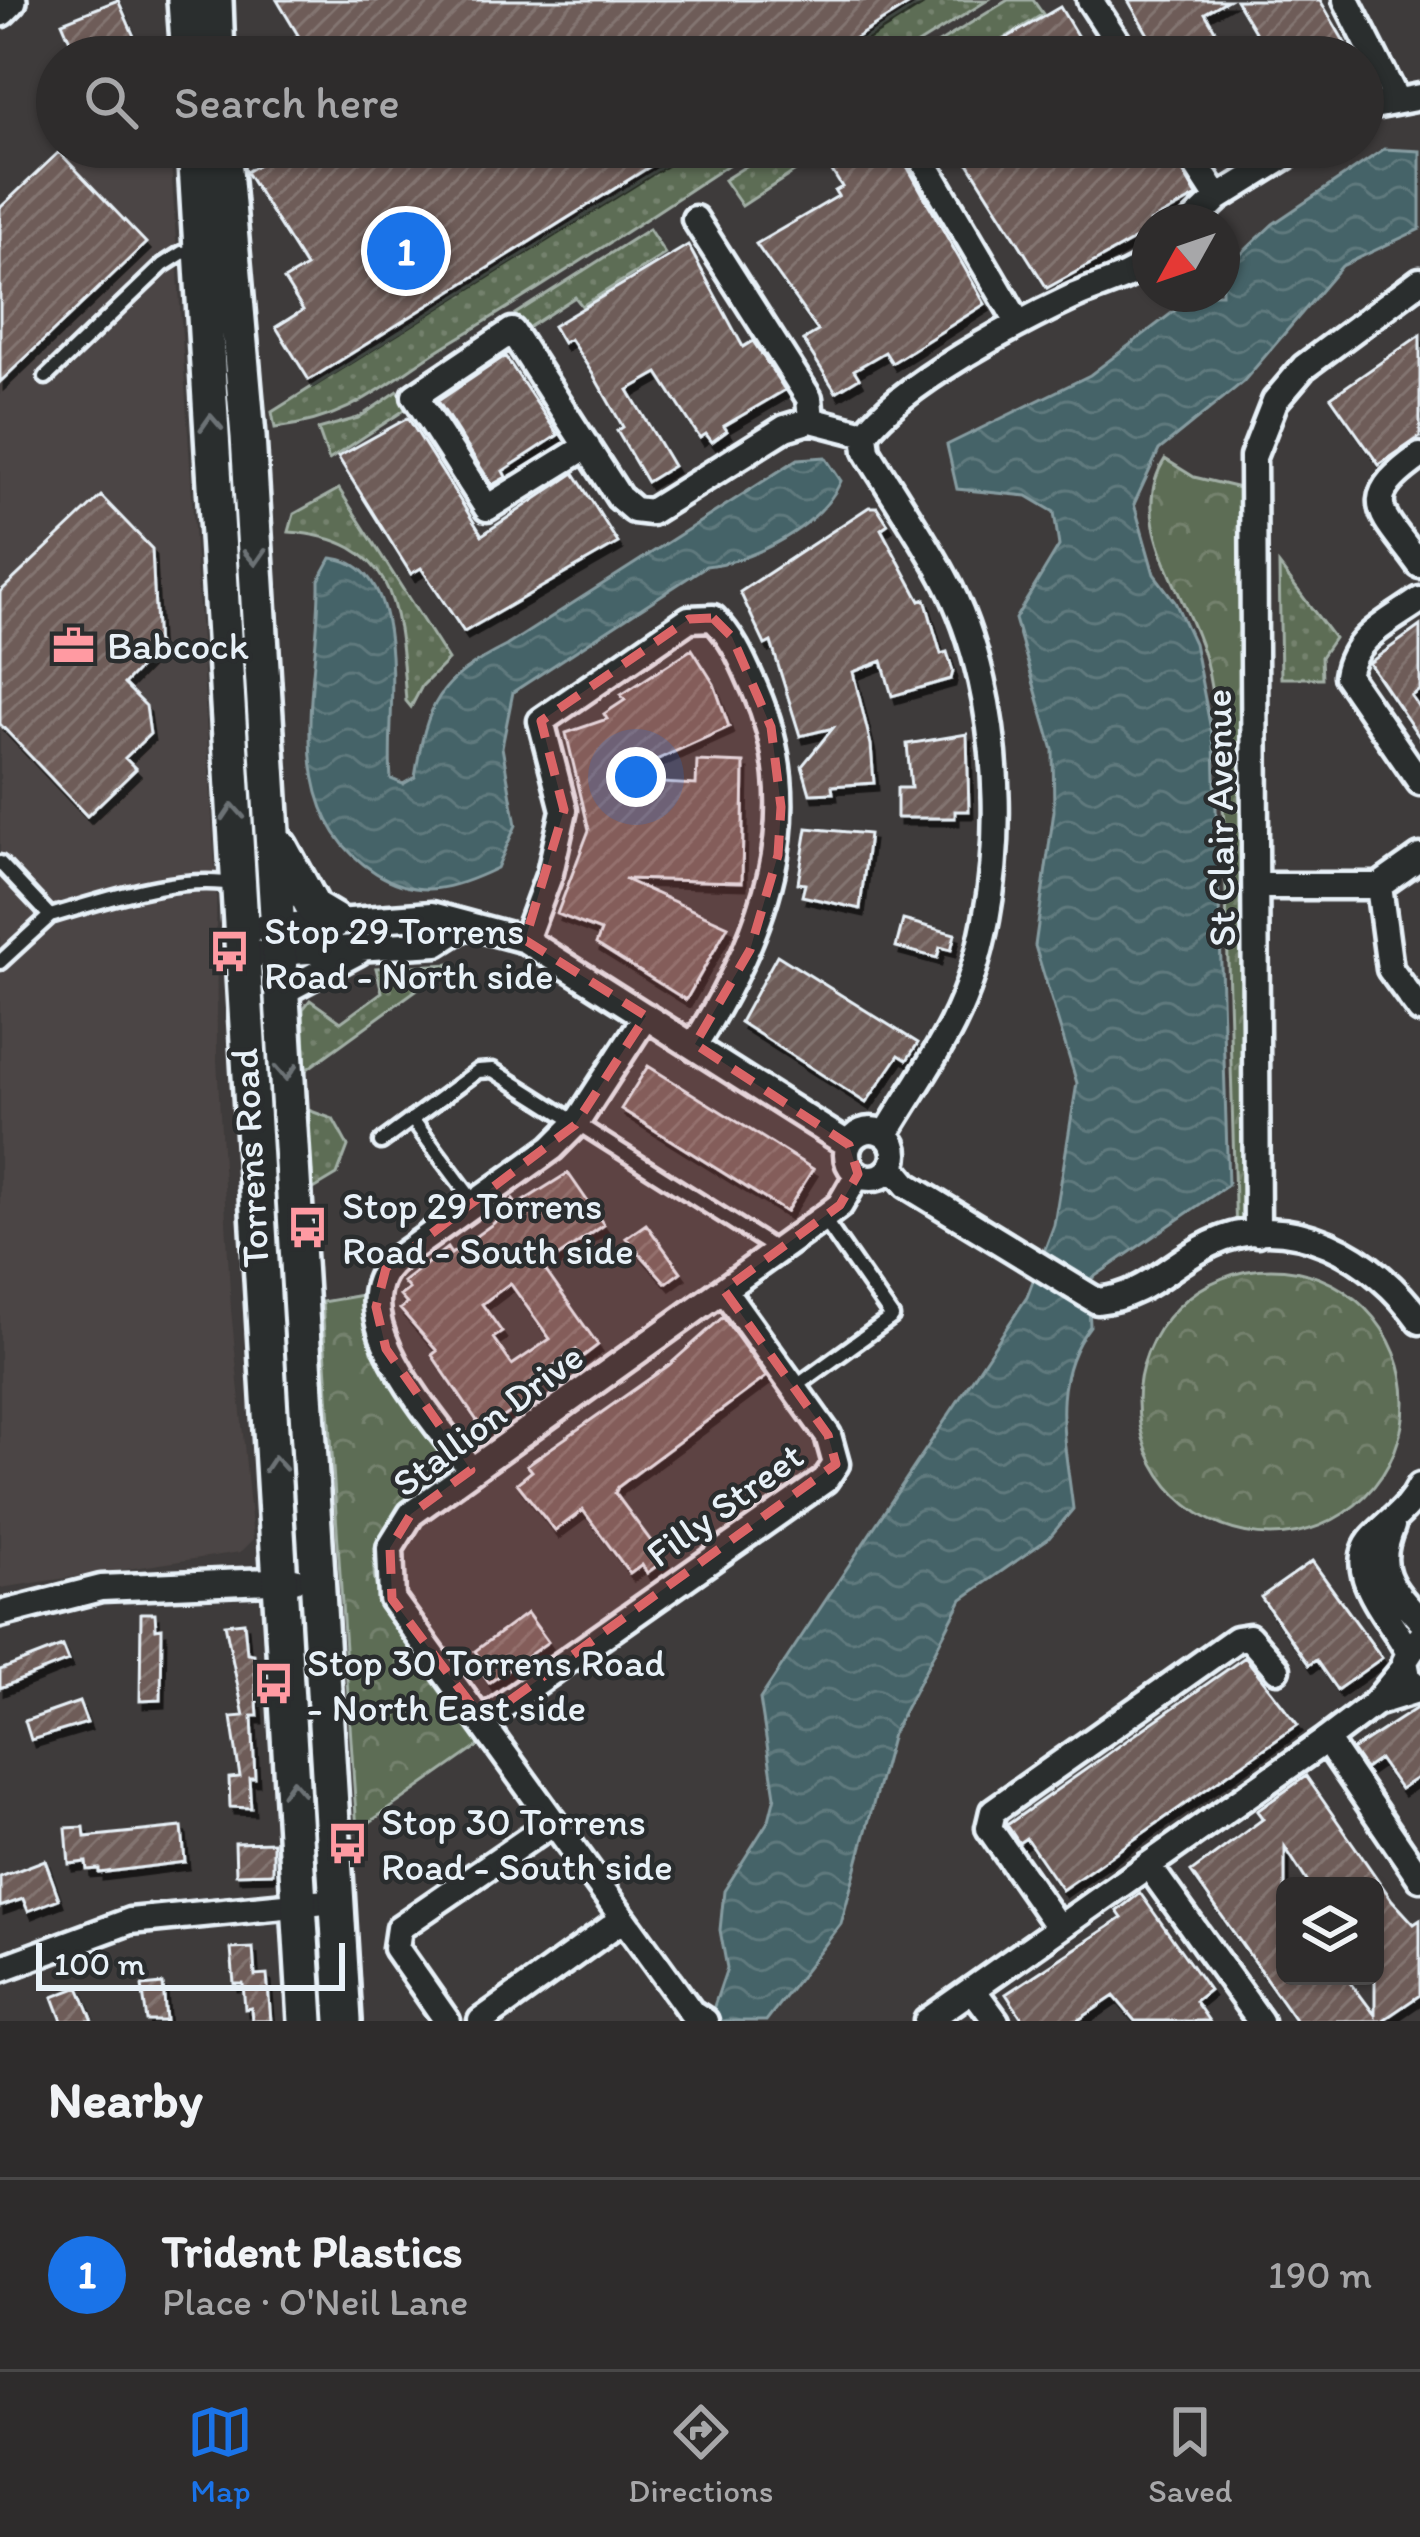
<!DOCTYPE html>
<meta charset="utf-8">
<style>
body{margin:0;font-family:Itim,sans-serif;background:#3a3838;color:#f1f3f6}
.controls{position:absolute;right:36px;bottom:36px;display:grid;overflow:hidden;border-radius:18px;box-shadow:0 3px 9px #0004}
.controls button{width:108px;height:108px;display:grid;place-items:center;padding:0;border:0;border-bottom:3px solid #494848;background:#2e2c2c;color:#f1f3f6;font:60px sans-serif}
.compass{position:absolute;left:1132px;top:204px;width:108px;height:108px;border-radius:50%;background:#2e2c2c;box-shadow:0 3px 9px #0004;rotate:230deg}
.scale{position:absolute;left:36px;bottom:30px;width:309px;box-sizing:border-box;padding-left:12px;border:6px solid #e8f1f8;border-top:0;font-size:33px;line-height:42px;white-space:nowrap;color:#e8f1f8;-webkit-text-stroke:9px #2a2d2e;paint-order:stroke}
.you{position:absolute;left:636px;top:777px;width:42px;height:42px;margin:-30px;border:9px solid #fff;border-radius:50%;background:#1a73e8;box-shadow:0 0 0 18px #1a73e833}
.badge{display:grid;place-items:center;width:78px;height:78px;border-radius:50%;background:#1a73e8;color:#fff;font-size:39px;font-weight:700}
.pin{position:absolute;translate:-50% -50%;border:6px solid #fff;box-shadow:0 3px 12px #0006}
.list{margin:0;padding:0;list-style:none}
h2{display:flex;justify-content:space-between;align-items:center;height:156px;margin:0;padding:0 48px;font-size:51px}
h2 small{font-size:39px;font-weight:400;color:#a7a7a9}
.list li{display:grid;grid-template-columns:78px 1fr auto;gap:36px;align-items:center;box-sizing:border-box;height:192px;padding:0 48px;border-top:3px solid #494848}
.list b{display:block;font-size:45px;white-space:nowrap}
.list p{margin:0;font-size:39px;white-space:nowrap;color:#a7a7a9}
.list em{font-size:39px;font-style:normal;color:#a7a7a9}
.icon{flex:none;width:66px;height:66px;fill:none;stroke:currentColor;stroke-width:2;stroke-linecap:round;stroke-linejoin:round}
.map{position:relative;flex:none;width:1420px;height:2021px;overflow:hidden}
.search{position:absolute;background:#2e2c2c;box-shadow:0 3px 9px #0004;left:36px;right:36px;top:36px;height:132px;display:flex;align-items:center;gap:30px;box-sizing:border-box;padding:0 42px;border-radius:66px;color:#a7a7a9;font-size:45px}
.sheet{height:348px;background:#2e2c2c}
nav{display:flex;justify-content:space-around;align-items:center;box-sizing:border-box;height:168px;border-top:3px solid #494848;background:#2e2c2c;font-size:33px;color:#a7a7a9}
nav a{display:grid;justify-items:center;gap:6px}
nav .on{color:#1a73e8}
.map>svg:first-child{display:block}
.built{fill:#4c4544}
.grass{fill:url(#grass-dots);stroke:#a2afa6;stroke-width:3}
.park{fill:url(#park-crowns);stroke:#a2afa6;stroke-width:3}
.water{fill:url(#water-waves);stroke:#869ca1;stroke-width:3}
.building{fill:url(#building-hatch);stroke:#e8f1f8;stroke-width:3;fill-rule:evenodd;filter:url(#shadow)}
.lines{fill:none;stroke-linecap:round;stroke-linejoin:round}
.lane-casing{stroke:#e8f1f8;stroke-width:21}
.street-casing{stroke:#e8f1f8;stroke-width:33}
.secondary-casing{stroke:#e8f1f8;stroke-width:42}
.lane{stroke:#2a2d2e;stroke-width:12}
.street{stroke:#2a2d2e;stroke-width:24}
.secondary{stroke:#2a2d2e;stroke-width:33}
.oneway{stroke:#6c7275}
.marked{fill:#db6466;fill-opacity:0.2;stroke:#db6466;stroke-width:9;stroke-dasharray:24 15;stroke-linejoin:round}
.labels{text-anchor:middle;stroke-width:9;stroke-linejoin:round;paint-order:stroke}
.poi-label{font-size:39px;fill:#e8f1f8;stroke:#2a2d2e;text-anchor:start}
.street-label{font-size:39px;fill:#e8f1f8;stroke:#2a2d2e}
</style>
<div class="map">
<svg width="1420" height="2021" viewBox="0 0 1420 2021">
<defs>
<pattern id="grass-dots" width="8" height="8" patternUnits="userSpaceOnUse" patternTransform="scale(3)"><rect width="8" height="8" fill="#5d6d55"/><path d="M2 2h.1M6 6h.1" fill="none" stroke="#74826e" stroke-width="1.8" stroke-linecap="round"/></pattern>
<pattern id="park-crowns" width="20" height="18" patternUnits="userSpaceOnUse" patternTransform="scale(3)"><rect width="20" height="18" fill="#5d6d55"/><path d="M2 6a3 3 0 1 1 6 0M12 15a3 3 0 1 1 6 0" fill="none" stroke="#74826e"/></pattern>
<pattern id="water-waves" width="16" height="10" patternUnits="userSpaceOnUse" patternTransform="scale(3)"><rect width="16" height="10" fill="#456367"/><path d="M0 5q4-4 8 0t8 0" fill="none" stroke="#607a7e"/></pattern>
<pattern id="building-hatch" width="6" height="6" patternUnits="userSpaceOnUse" patternTransform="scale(3)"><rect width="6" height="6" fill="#6e5c58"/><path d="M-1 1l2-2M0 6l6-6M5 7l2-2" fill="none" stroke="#837471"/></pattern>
<filter id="shadow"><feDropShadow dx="4" dy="7" stdDeviation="0" flood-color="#0009"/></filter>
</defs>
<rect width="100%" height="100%" fill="#3e3b3b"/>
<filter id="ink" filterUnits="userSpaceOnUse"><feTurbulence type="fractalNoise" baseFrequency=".00833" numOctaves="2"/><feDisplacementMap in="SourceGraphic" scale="24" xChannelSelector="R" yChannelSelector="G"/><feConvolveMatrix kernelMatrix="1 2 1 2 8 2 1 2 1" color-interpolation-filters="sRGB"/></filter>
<g filter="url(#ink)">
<path class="built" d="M65 147H170L216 881 217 1060 231 1309 253 1539 240 1552 0 1588V208Z"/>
<path class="grass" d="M926 0H988L897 57H836Z
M1008 0H1033L1043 14 975 57H916Z
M693 147H755C655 213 556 279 453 341 386 381 357 418 275 428L272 412Z
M776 147H832L742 206 724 180Z
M649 229 665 254 582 306 575 297 526 329 515 314Z
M398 391 409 407 329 460 318 429 358 418Z
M339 489 448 660 422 686 411 707 406 701C399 610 399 540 289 532L294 514Z
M1279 565 1334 638 1321 657 1322 678H1281Z
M452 964 306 1070 303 1009 310 1000 341 1022 382 992 376 968Z
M308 1110 333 1119 348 1146 337 1175 312 1190Z"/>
<path class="park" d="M1165 459 1194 477 1252 491 1257 1233 1236 1237C1233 1133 1230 1030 1227 926 1224 840 1225 756 1208 671 1193 598 1123 525 1165 459Z
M1138 1402a133 133 0 1 1 266 0a133 133 0 1 1-266 0Z
M362 1295 372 1352 444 1450C451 1502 342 1507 383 1609L480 1745 357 1831 322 1302Z"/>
<path class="water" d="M1384 149 1420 151V229L1342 266 1243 382 1159 450 1134 504 1154 574 1175 602 1194 643 1214 745 1228 1185 1088 1281 1090 1326C1047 1381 1066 1445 1073 1509L1049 1538 962 1599 892 1734 841 1924 766 2021H709L727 1968 720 1930 724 1891 769 1820 775 1796 760 1699 1027 1297 1054 1225 1077 1083 1035 946 1054 811 1053 750 1015 619 1059 546 1054 512 1027 496 957 489 947 445 1090 375 1197 294H1222V272L1273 224Z
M825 457 841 481C821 526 754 561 706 566L513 692 502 747 516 825 497 868C454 889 419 900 376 873 274 810 321 677 319 580L331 558C416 566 385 720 391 779L403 784 415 777C427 703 438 680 506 646L798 459Z"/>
<path class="building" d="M118 0 143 57H77L62 22Z
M277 0H916L825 57H263L298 35Z
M1128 0H1228L1205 13 1231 57H1161Z
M1236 0H1320L1353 57H1270Z
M1060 7 1090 57H1006L998 43Z
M287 147H681L309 380 276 327 303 310 284 280 306 267 246 172Z
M836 147H883L890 157 903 159 985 304 892 363 885 352 854 370 859 378 836 392 803 340 818 331 756 244 838 196 835 191 842 187 822 155Z
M958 147H1169L1197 196 1150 222V231L1047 288Z
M59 152 146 243 0 382V208Z
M688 245 743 347 753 341 785 390 724 426 727 431 712 442 706 434 700 438 658 373 628 390 673 466 647 482 617 431 623 427 594 376 570 339 563 343 553 326Z
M1420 335V437L1379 465 1331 397Z
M505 356 558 435 503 471 506 477 492 485 438 401Z
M408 418 482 535 574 473 618 543 464 632 421 568 411 574 338 457Z
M101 496 152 549 157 650 124 684 146 706 150 734 125 758 136 769 87 816 0 724V592Z
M869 507H877L888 524 881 529 920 601 925 599 941 654 947 652 953 671 951 679 892 696 882 661 853 672 871 745 874 783 832 786 833 793 810 794 802 766 833 728 800 736 771 642 765 645 740 592Z
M1420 626V690L1411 696 1420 709V738L1369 663Z
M692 649 714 684 729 727 612 780 696 785 697 761 744 763 742 882 624 879 728 926 686 1000 596 944 601 931 557 914 589 830 566 733 607 719 604 714 625 700 621 695Z
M967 734 969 811H955V818H897V788H911L907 744Z
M807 828 869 834 860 909 802 896 805 884 798 883Z
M903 920 955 934 951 950 940 947 937 958 896 947Z
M777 955 918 1043 907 1060 899 1055 866 1103 740 1022Z
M648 1066 813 1169 786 1212 621 1109Z
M568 1173 604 1225 543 1267 598 1345 581 1358 576 1350 533 1380 541 1391 484 1431 432 1355 437 1351 400 1309 407 1304 400 1296 409 1289 403 1282 447 1248 451 1254 494 1223 513 1200 517 1205ZM510 1283 550 1339 512 1365 493 1338 502 1332 482 1304Z
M646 1224 681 1272 666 1283 626 1238Z
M723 1317 766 1377 618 1487 615 1493 665 1560 647 1573 642 1565 630 1574 583 1510 555 1531 517 1483 532 1471 527 1465 669 1365Z
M1312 1561 1382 1658 1337 1690 1316 1660 1309 1665 1261 1597Z
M141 1613H155L156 1629 162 1628 161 1700 140 1701Z
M527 1613 548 1642 489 1683 474 1662 480 1658 475 1651Z
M244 1622 247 1653 254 1654 258 1716H252L255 1778H249L251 1808 230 1807 229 1778 240 1777 231 1717 244 1716 225 1624Z
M62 1646 68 1661 0 1688V1670Z
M1245 1657 1298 1725 1062 1890 1026 1838 1019 1843 1007 1825Z
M79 1702 87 1723 31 1740 25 1721Z
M1420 1706V1776L1400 1789 1379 1759 1365 1769 1352 1750Z
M1306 1776 1392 1900 1414 1924 1420 1920V1995L1382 2021H1296L1191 1872 1263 1819 1257 1811ZM1285 1847 1310 1886H1375V2015L1346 1976H1285Z
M84 1827 85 1837 182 1827 185 1862 99 1873V1869L87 1870 86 1862 69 1864 66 1828Z
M273 1842V1873L236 1874 235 1843Z
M45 1860 59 1899 28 1911 23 1899 0 1907V1877Z
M1140 1893 1209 1990 1195 2001 1209 2021H1135L1114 1996 1077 2021H1024L1006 1994 1122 1918 1117 1911Z
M253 1948 255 1976 267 1975 271 2021H252L251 2008 245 2009 243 1984H234L231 1949Z
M163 1984 166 2021H147L142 1986Z
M79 1987 93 2021H62L53 1997Z"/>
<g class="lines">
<defs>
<path id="lane" d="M46 377 163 265 182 253 201 251
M0 863 50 916C106 900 179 873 238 885
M0 962 50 916
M412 1119 474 1202
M381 1142 478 1071 493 1070 777 1250
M794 1388 892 1317 823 1218"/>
<path id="street" d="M1090 0 1127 57
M1346 0 1396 99
M1363 108 1420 97
M915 147 1019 324
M1185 147 1218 198
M695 219 809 398 811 420 865 434
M1193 222 1218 198 1300 147
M587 446 487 508 415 396 512 331 619 497 634 510 651 512 785 428 811 420
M1420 456C1356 501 1381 511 1420 565
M1420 600C1389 622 1353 637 1347 676L1420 782
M1256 886H1379L1420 857
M1379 886 1390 969 1420 1010
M241 929 432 915 525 940 849 1145
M525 940 550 873 564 810 541 721 689 619 713 618C734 639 743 662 755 689 810 815 764 935 695 1044
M243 955 437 943 464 926
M281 993 358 952
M847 1154a24 24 0 1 1 48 0a24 24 0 1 1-48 0Z
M886 1134C907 1098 933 1062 952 1024 1014 901 1009 698 944 577 921 534 892 493 867 451L865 434C901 384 1017 323 1075 296 1102 284 1125 280 1150 262
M892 1167 907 1185 1097 1301C1145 1297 1169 1264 1211 1244 1290 1206 1376 1258 1420 1321
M1257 1233 1253 457 1275 401 1304 367 1420 281
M471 1470C438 1424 333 1312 395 1260L552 1148 575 1125 646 1016
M1392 1526C1373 1570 1390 1587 1420 1620
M0 1614 101 1588 294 1580
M1407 1650C1391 1617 1340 1569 1376 1535 1392 1519 1410 1507 1420 1486
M1375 1703 1420 1689 1408 1677 1405 1661 1420 1638
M483 1720 825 1480 836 1464 828 1435 724 1290
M1326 1740 1420 1878
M1148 1865 1260 2021
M1058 1927 989 1828 993 1811 1236 1639 1249 1637 1277 1669
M0 1969 130 1921 336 1901
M974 1991 996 2021
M447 2021 396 1948 399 1928 552 1823
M481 2021 623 1919
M705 2021 691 2012 392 1599 390 1548 411 1514 823 1218 840 1205 858 1174
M927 2021 1326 1740 1375 1703 1405 1667"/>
<path id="secondary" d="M185 0 189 57
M215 0 217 57
M0 9 9 0
M195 147 306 2021
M223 147 248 436 344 2021
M280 847 314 909 334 921"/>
</defs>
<use href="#lane" class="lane-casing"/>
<use href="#street" class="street-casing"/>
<use href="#secondary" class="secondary-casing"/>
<use href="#lane" class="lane"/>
<use href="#street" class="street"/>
<use href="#secondary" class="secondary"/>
</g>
<defs><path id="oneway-chevron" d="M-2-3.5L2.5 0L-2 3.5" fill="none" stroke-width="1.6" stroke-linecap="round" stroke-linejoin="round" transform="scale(3)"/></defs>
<g class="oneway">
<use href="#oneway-chevron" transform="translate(211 423) rotate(-93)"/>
<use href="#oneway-chevron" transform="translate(255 557) rotate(87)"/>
<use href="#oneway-chevron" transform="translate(233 812) rotate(-94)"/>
<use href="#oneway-chevron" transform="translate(286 1072) rotate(87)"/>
<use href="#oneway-chevron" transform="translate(275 1464) rotate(-94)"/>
<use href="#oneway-chevron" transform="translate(293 1788) rotate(-93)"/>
</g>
</g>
<path class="marked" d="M713 618 732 637 771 727 781 807 778 855 750 950 695 1044 849 1145 858 1174 840 1205 724 1290 828 1435 836 1464 483 1720 392 1599 390 1548 411 1514 471 1470 386 1349 376 1307 386 1268 575 1125 646 1016 525 940 564 810 541 721 689 619Z"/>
<defs>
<symbol id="office-bare" viewBox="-9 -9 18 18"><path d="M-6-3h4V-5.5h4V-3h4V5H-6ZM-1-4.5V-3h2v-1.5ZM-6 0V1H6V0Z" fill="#ff9aa2" stroke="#2a2d2e" stroke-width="2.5" paint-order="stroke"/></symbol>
<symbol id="bus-bare" viewBox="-9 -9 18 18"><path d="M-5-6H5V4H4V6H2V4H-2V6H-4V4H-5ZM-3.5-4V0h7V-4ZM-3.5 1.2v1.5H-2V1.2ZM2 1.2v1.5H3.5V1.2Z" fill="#ff9aa2" stroke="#2a2d2e" stroke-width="2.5" paint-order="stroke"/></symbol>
</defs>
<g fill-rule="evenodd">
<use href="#office-bare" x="44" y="616" width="59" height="59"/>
<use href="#bus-bare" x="200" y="922" width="59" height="59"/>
<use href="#bus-bare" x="278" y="1198" width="59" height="59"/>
<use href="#bus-bare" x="244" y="1654" width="59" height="59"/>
<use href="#bus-bare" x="318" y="1814" width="59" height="59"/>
</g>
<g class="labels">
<g class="poi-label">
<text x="107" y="659">Babcock</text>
<text x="264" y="944">Stop 29 Torrens<tspan x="264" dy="45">Road - North side</tspan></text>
<text x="342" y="1219">Stop 29 Torrens<tspan x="342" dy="45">Road - South side</tspan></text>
<text x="307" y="1676">Stop 30 Torrens Road<tspan x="307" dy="45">- North East side</tspan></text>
<text x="381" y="1835">Stop 30 Torrens<tspan x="381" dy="45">Road - South side</tspan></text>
</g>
<g class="street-label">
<text transform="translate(1219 818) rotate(-91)" y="14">St Clair Avenue</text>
<text transform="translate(249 1158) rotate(-93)" y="14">Torrens Road</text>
<text transform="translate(487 1419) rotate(-37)" y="14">Stallion Drive</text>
<text transform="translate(724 1504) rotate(-36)" y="14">Filly Street</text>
</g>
</g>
</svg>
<div class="controls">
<button><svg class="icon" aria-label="layers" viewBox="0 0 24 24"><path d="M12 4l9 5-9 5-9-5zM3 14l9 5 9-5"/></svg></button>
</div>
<svg class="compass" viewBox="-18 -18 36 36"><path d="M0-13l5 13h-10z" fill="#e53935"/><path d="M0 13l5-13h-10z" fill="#a7a7a9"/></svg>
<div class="scale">100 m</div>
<div class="you"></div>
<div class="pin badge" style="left:406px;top:251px">1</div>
<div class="search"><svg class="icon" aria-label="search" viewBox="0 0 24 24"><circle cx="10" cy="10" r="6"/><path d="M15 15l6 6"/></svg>Search here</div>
</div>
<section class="sheet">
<h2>Nearby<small></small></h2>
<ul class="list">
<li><span class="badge">1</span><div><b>Trident Plastics</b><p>Place · O'Neil Lane</p></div><em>190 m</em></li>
</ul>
</section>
<nav>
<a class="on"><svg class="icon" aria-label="map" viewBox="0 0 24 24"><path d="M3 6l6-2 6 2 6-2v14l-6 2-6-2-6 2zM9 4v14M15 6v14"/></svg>Map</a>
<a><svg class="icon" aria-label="directions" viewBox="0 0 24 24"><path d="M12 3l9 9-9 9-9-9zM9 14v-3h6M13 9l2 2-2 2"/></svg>Directions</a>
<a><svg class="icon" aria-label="saved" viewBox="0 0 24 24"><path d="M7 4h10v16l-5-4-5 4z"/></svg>Saved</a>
</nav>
